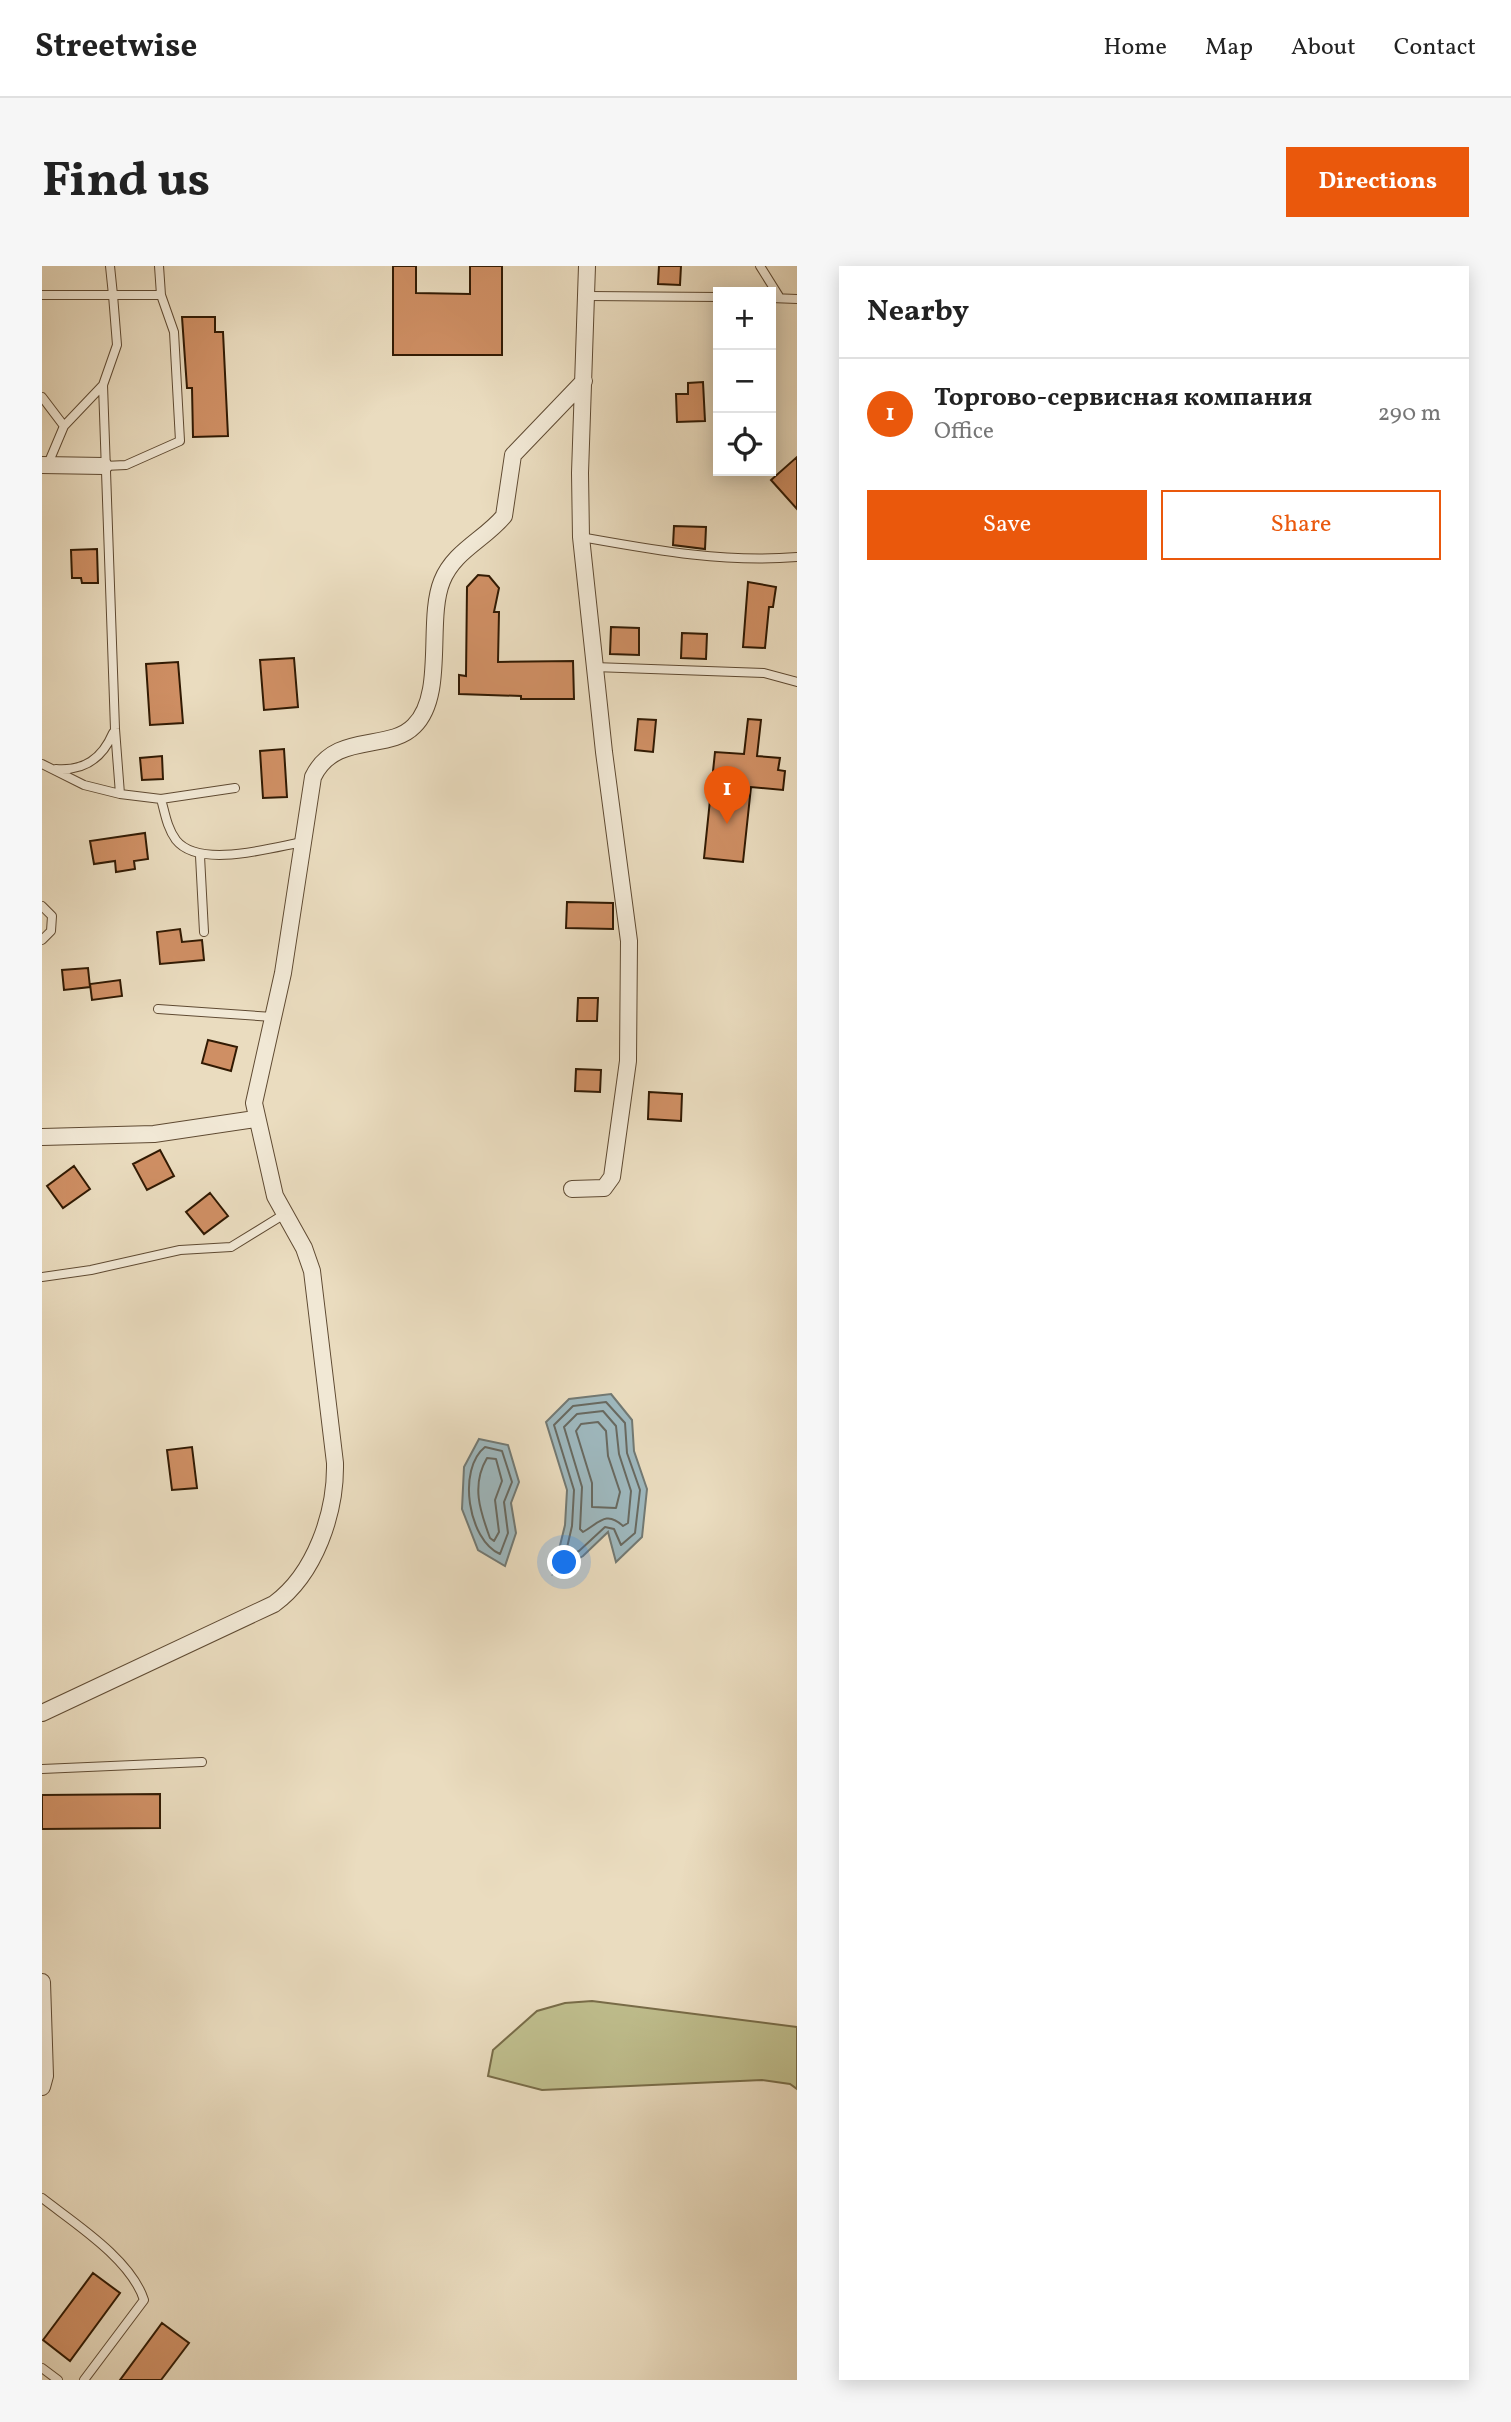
<!DOCTYPE html>
<meta charset="utf-8">
<style>
body{margin:0;font-family:Vollkorn,serif;background:#f6f6f6;color:#222}
.controls{position:absolute;right:21px;top:21px;display:grid;overflow:hidden;border-radius:0px;box-shadow:0 4px 18px #0003}
.controls button{width:63px;height:63px;display:grid;place-items:center;padding:0;border:0;border-bottom:2px solid #e0e0e0;background:#fff;color:#222;font:35px sans-serif}
.you{position:absolute;left:523px;top:1297px;width:24px;height:24px;margin:-18px;border:5px solid #fff;border-radius:50%;background:#1a73e8;box-shadow:0 0 0 10px #1a73e833}
.badge{display:grid;place-items:center;width:46px;height:46px;border-radius:50%;background:#ea580c;color:#fff;font-size:23px;font-weight:700}
.pin{position:absolute;translate:-50% -58px;filter:drop-shadow(0 2px 4px #0008)}
.pin::after{content:'';position:absolute;top:37px;width:24px;height:21px;background:inherit;clip-path:polygon(0 0,100% 0,50% 100%)}
.list{margin:0;padding:0;list-style:none}
h2{display:flex;justify-content:space-between;align-items:center;height:91px;margin:0;padding:0 28px;font-size:30px}
h2 small{font-size:23px;font-weight:400;color:#767676}
.list li{display:grid;grid-template-columns:46px 1fr auto;gap:21px;align-items:center;box-sizing:border-box;height:112px;padding:0 28px;border-top:2px solid #e0e0e0}
.list b{display:block;font-size:26px;white-space:nowrap}
.list p{margin:0;font-size:23px;white-space:nowrap;color:#767676}
.list em{font-size:23px;font-style:normal;color:#767676}
.actions{display:flex;gap:14px;padding:21px 28px}
.actions a{flex:1;padding:16px 0;border:2px solid #ea580c;border-radius:0px;text-align:center;font-size:24px;color:#ea580c}
.actions .main{background:#ea580c;color:#fff}
.icon{flex:none;width:38px;height:38px;fill:none;stroke:currentColor;stroke-width:2;stroke-linecap:round;stroke-linejoin:round}
.map{position:relative;flex:none;width:755px;height:2114px;overflow:hidden;border-radius:0px}
header{display:flex;align-items:center;gap:42px;box-sizing:border-box;height:98px;padding:0 35px;background:#fff;border-bottom:2px solid #e0e0e0}
header strong{font-size:33px}
nav{display:flex;gap:38px;margin-inline-start:auto;font-size:24px}
.intro{display:flex;align-items:center;justify-content:space-between;box-sizing:border-box;height:168px;padding:0 42px}
h1{margin:0;font-size:49px}
.button{padding:18px 32px;border-radius:0px;background:#ea580c;color:#fff;font-size:24px;font-weight:700}
main{display:flex;gap:42px;padding:0 42px}
aside{flex:1;background:#fff;border-radius:0px;box-shadow:0 4px 18px #0003}
.map>svg:first-child{display:block}
.green{fill:#bfbe8d;stroke:#786c48;stroke-width:2}
.water{fill:#9eb8be;stroke:#727973;stroke-width:2}
.lines{fill:none;stroke-linecap:round;stroke-linejoin:round}
.shore{stroke:#686960;stroke-width:2}
.building{fill:#cf8f64;stroke:#311a03;stroke-width:2}
.service-casing{stroke:#5f4a32;stroke-width:10}
.minor-casing{stroke:#5f4a32;stroke-width:18}
.service{stroke:#f1e8d5;stroke-width:8}
.minor{stroke:#f1e8d5;stroke-width:16}
</style>
<header>
<strong>Streetwise</strong>
<nav><a>Home</a><a>Map</a><a>About</a><a>Contact</a></nav>
</header>
<div class="intro"><h1>Find us</h1><a class="button">Directions</a></div>
<main>
<div class="map">
<svg width="755" height="2114" viewBox="0 0 755 2114">
<rect width="100%" height="100%" fill="#eadcbf"/>
<filter id="stains"><feTurbulence type="fractalNoise" baseFrequency=".00286" numOctaves="4"/><feColorMatrix values="0 0 0 0 .2 0 0 0 0 .09 0 0 0 0 .02 0 0 0 .5 -.17"/></filter>
<radialGradient id="worn" r=".72"><stop offset=".6" stop-color="#630" stop-opacity="0"/><stop offset="1" stop-color="#630" stop-opacity=".3"/></radialGradient>
<path class="green" d="M550 1735 755 1761V1823L748 1818 720 1814 500 1824 446 1810 451 1784 495 1745 523 1737Z"/>
<path class="water" d="M569 1128 590 1154 592 1185 605 1223 600 1271 574 1296 566 1266 541 1290 511 1308 523 1259 525 1224 504 1156 527 1133Z
M437 1173 466 1179 477 1216 469 1237 474 1267 463 1300 436 1284 420 1243 422 1201Z"/>
<g class="lines">
<path class="shore" d="M564 1136 583 1157 585 1187 598 1224 593 1267 579 1279 572 1263 563 1261 537 1285 526 1290 524 1286 530 1260 532 1224 512 1159 531 1140Z
M561 1145 574 1160 577 1188 589 1225 586 1257 581 1260C564 1244 557 1257 541 1266L538 1263 540 1221 522 1161 535 1148Z
M556 1156 564 1165 566 1190 578 1226 574 1242 550 1241V1217L534 1165 539 1158Z
M443 1181 460 1185 470 1216 462 1236 466 1267 458 1288C426 1274 415 1203 443 1181Z
M445 1192 454 1193 460 1215 453 1234 457 1266 452 1275 448 1272C438 1245 429 1219 445 1192Z"/>
</g>
<path class="building" d="M351 0H374V27L428 28V0H460V89H351Z
M617 0H639L638 19 616 18Z
M140 51H173V66H181L186 170 151 171 150 122H145Z
M661 116 663 155 635 156 634 128H646V117Z
M755 191V243L729 214Z
M632 260 664 261 663 283 631 279Z
M55 283 56 317H40L39 312H30L29 284Z
M436 309 447 310 457 322 452 346H457L456 396 531 395 532 433H479V430L417 428V409L424 410 425 321Z
M706 316 734 321 731 341H727L723 382 701 381Z
M569 361 597 362V389L568 388Z
M640 367 665 368 664 393 639 392Z
M252 392 256 441 222 444 218 394Z
M136 396 141 457 108 459 104 398Z
M596 453 614 454 611 486 593 484Z
M706 453 719 454 715 490 738 492 736 504 743 505 741 524 709 521 701 596 662 592 673 486 702 488Z
M242 483 245 531 221 532 218 485Z
M120 490 121 513 100 514 98 492Z
M103 567 106 593 92 595 93 603 74 606 73 595 52 598 48 575Z
M525 636 571 637V663L524 662Z
M138 663 140 676 160 674 162 694 118 698 115 666Z
M46 702 48 721 22 724 20 704Z
M78 714 80 730 50 734 48 718Z
M536 732H556L555 755H535Z
M166 774 195 781 189 805 160 797Z
M534 803 559 804 558 826 533 825Z
M607 826 640 828 639 855 606 853Z
M118 884 132 910 105 924 91 898Z
M32 900 48 923 21 942 5 920Z
M168 927 186 950 162 968 144 946Z
M150 1181 155 1222 130 1224 125 1184Z
M118 1528V1562L0 1563V1529Z
M51 2007 78 2027 28 2095 1 2074Z
M120 2057 147 2077 119 2114H78Z"/>
<g class="lines">
<defs>
<path id="service" d="M718 0 738 32
M0 29H71L68 0
M546 30 676 31
M729 32 755 33
M0 131 22 160
M6 198 22 160 61 119
M62 200 84 199 138 175 132 66 119 29 117 0
M539 271C612 284 681 297 755 291
M552 401 722 407 755 416
M0 498 42 519 78 528 73 463 61 119 75 79 71 29H119
M14 503C42 505 60 493 71 467
M78 528 119 533C123 547 125 562 134 574 157 603 228 582 261 576
M119 533 193 522
M158 590 162 666
M0 640 10 650 9 665 0 674
M116 743 231 751
M0 1011 49 1004 138 984 189 981 241 949
M0 1503 160 1496
M0 1932C32 1957 89 1993 102 2034L42 2114
M0 2102 16 2114"/>
<path id="minor" d="M0 199 62 200
M0 871 112 868 213 853
M530 923 562 922 570 911 586 795 587 675 562 486 539 271 538 207 545 0
M0 1447 232 1338C273 1308 294 1247 293 1197L270 1005 262 982 233 930 212 837 241 707 271 511C293 465 347 486 372 460 404 429 384 354 400 315 412 285 442 274 462 250L471 189 542 115
M0 1716 3 1810 0 1821"/>
</defs>
<use href="#service" class="service-casing"/>
<use href="#minor" class="minor-casing"/>
<use href="#service" class="service"/>
<use href="#minor" class="minor"/>
</g>
<rect width="100%" height="100%" filter="url(#stains)"/>
<rect width="100%" height="100%" fill="url(#worn)"/>
</svg>
<div class="controls">
<button>+</button>
<button>−</button>
<button><svg class="icon" aria-label="locate" viewBox="0 0 24 24"><circle cx="12" cy="12" r="6"/><path d="M12 2v4M12 18v4M2 12h4M18 12h4"/></svg></button>
</div>
<div class="you"></div>
<div class="pin badge" style="left:685px;top:558px">1</div>
</div>
<aside>
<h2>Nearby<small></small></h2>
<ul class="list">
<li><span class="badge">1</span><div><b>Торгово-сервисная компания</b><p>Office</p></div><em>290 m</em></li>
</ul>
<div class="actions"><a class="main">Save</a><a>Share</a></div>
</aside>
</main>
